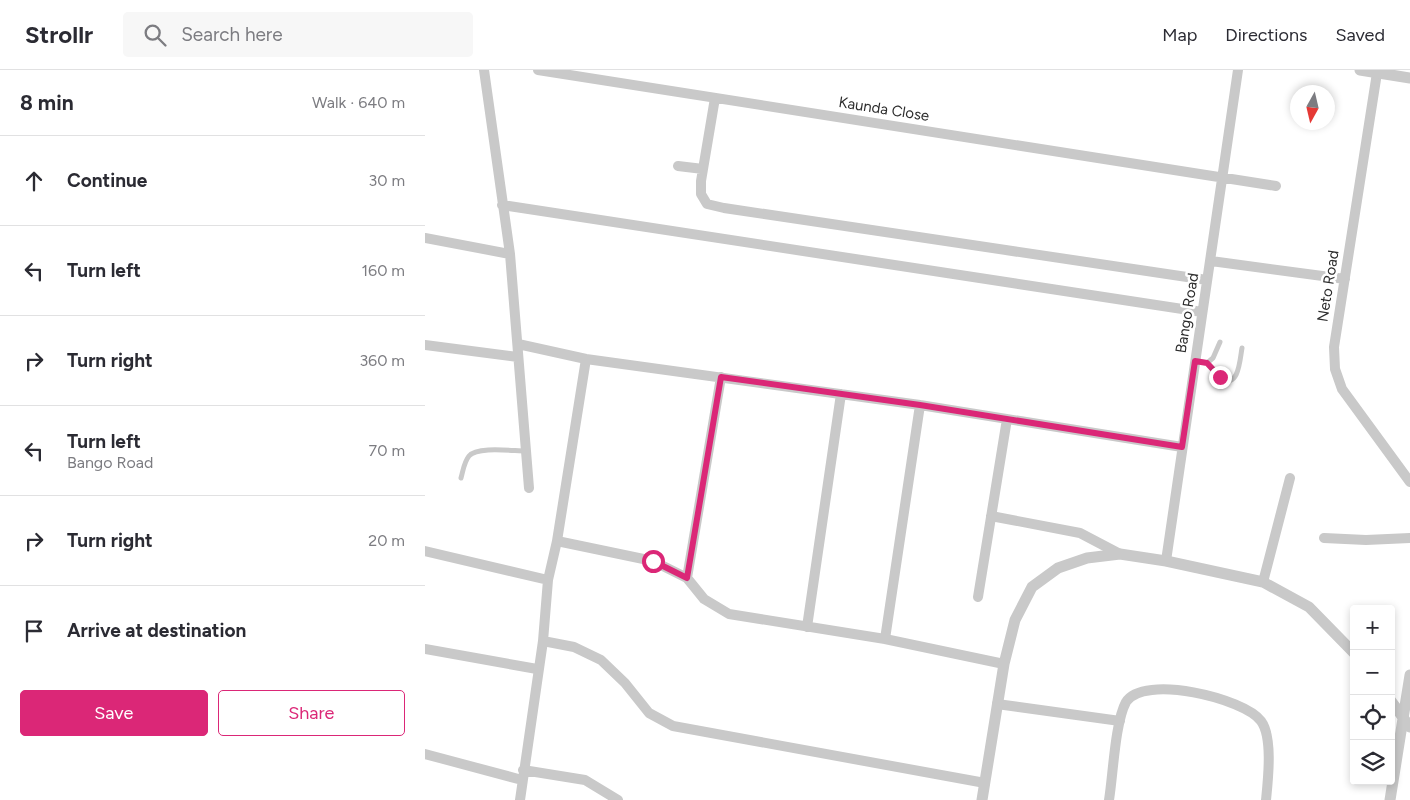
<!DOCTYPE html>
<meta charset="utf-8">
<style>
body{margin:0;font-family:Figtree,sans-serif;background:#f7f7f7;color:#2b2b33}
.controls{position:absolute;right:15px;bottom:15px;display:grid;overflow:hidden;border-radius:5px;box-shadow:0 2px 8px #0003}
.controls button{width:45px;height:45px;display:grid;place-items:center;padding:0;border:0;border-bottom:1px solid #e1e1e2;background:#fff;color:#2b2b33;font:25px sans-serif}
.compass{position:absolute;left:865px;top:15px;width:45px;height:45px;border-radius:50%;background:#fff;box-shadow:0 2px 8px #0003;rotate:188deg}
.stop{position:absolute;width:15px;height:15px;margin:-11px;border:4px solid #db2777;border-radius:50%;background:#fff}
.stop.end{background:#db2777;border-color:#fff;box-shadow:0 1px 5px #0008}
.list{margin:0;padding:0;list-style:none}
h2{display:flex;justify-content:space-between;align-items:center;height:65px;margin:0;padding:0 20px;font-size:21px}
h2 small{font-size:16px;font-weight:400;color:#7c7c81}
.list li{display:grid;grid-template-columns:32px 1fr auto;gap:15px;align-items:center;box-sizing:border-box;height:90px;padding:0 20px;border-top:1px solid #e1e1e2}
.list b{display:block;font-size:19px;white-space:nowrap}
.list p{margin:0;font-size:16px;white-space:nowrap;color:#7c7c81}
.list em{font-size:16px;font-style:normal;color:#7c7c81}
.actions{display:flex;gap:10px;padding:15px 20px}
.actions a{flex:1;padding:11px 0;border:1px solid #db2777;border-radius:5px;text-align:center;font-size:18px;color:#db2777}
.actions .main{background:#db2777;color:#fff}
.icon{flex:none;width:28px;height:28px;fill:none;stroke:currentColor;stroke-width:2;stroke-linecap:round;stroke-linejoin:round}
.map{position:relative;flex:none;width:985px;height:730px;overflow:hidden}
header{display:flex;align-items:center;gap:30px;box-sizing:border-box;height:70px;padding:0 25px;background:#fff;border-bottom:1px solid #e1e1e2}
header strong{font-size:24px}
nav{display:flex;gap:28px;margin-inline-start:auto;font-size:18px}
.search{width:350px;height:45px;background:#f7f7f7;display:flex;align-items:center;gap:12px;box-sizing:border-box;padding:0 18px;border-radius:5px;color:#7c7c81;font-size:19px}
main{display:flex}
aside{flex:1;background:#fff}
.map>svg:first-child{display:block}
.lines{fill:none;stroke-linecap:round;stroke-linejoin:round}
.service{stroke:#c9c9c9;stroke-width:5}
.minor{stroke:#c9c9c9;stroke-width:10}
.tertiary{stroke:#c9c9c9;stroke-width:11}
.route{stroke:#db2777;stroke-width:6}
.labels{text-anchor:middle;stroke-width:5;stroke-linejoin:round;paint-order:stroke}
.street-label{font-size:15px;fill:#2c2c2c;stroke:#fff}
</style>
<header>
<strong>Strollr</strong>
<div class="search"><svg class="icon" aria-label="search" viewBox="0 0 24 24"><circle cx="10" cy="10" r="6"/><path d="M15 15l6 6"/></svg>Search here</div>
<nav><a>Map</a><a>Directions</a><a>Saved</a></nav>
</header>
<main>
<aside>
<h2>8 min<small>Walk · 640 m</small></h2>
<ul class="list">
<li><svg class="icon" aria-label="ahead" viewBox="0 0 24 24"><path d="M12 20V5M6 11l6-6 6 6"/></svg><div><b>Continue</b></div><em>30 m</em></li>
<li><svg class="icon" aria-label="left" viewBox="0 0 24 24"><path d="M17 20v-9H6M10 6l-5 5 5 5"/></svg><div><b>Turn left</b></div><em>160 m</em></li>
<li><svg class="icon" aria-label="right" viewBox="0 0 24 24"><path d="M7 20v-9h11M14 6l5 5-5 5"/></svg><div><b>Turn right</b></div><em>360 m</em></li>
<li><svg class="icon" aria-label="left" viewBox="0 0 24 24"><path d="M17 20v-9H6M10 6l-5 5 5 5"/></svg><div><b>Turn left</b><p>Bango Road</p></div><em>70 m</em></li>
<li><svg class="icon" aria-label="right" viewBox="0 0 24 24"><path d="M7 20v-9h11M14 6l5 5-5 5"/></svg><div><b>Turn right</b></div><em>20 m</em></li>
<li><svg class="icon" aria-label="arrive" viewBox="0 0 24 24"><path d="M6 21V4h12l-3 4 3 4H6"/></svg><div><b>Arrive at destination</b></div></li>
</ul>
<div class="actions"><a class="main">Save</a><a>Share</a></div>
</aside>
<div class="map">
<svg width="985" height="730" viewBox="0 0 985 730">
<rect width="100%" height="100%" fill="#fff"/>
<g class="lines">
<path class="service" d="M770 291C774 292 779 292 782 293 788 297 791 305 796 308 814 320 815 288 817 278
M782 293 788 288 795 272
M36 408C38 401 39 392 44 386 52 376 88 381 101 381"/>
<path class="minor" d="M59 0 85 184 104 418
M113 0 851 116
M952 3 909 277 910 299 917 319 985 412
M290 28 276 111V124L282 134 299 138 782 210
M253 96 278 99
M77 135 777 242
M0 168 85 184
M786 191 920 209
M93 274 161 289 495 335 757 377
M0 275 93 287
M566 446 655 463 695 484
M899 468 941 470 985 468
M132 471 228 491 262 508 279 529 304 544 460 569 579 594
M0 481 123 510
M741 491 813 0
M262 508 296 307
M838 512 865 408
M553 527 582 349
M382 557 416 324
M460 569 495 335
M118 571 149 577 176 590 200 613 224 643 248 656 560 713
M0 579 112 599
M572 634 695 651
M0 684 97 710
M98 700 160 710 193 730
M95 730 118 571 123 510 132 471 161 289
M684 730C688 706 690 652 701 632 718 604 819 628 836 651 848 667 843 710 841 730"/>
<path class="tertiary" d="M935 0 985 8
M966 631 985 657
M557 730 579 594 590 550 607 517 633 498 662 488 695 484 741 491 838 512 884 537 929 583
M965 730 985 605"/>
</g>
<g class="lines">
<path class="route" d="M228 491 262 508 296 307 495 335 757 377 770 291 782 293 795 307"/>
</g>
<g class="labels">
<g class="street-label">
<text transform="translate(459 39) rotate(9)" y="5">Kaunda Close</text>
<text transform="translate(903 216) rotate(-81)" y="5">Neto Road</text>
<text transform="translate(762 243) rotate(-81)" y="5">Bango Road</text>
</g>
</g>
</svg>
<div class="controls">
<button>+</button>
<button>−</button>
<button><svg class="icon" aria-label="locate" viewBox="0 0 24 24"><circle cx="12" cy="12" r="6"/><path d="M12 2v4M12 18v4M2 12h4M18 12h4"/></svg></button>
<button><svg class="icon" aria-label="layers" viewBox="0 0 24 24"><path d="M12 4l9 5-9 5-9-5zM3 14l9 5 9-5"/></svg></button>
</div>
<svg class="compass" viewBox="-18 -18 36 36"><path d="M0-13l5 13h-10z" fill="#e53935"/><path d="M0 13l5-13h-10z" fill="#7c7c81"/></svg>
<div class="stop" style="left:228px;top:491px"></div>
<div class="stop end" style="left:795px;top:307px"></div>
</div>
</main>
